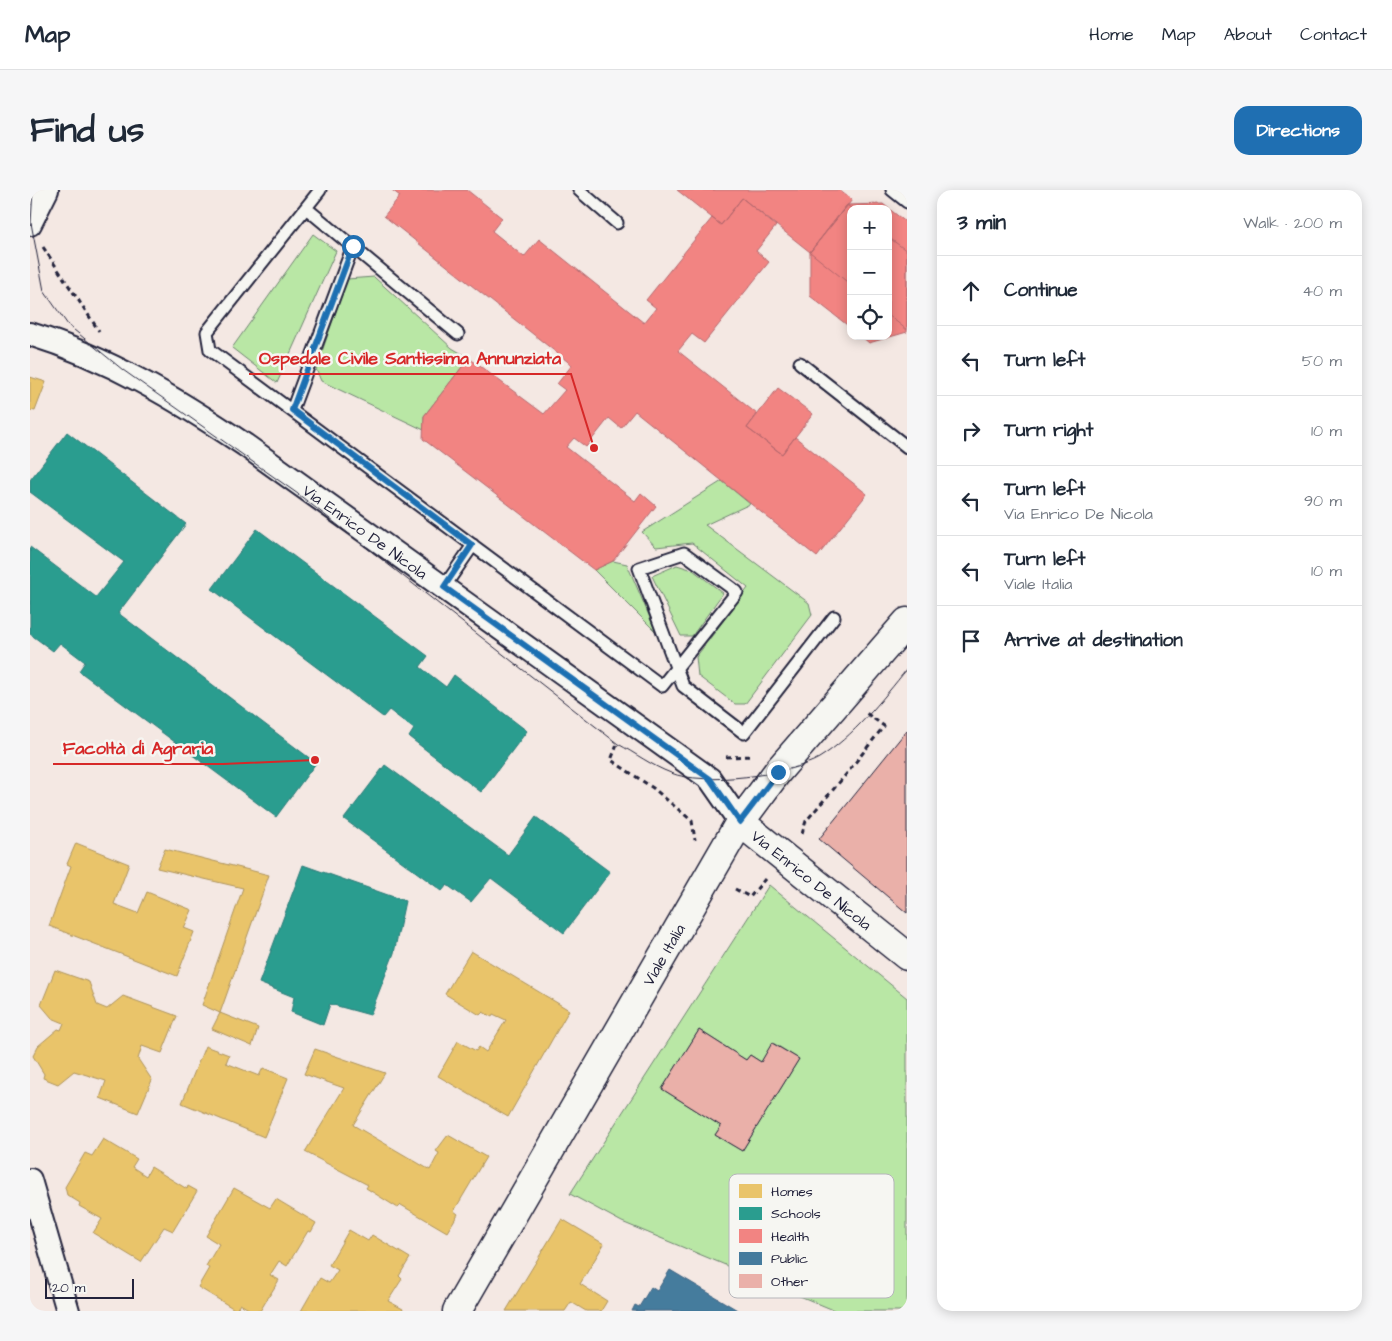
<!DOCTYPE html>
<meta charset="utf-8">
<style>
body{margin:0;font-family:"Architects Daughter",sans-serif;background:#f6f6f7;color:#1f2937}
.controls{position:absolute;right:15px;top:15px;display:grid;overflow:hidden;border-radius:10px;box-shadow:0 2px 12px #0003}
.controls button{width:45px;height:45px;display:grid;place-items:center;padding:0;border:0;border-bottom:1px solid #e0e1e3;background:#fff;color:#1f2937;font:25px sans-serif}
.scale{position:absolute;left:15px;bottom:12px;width:89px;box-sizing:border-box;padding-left:5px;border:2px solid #22223b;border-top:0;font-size:14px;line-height:18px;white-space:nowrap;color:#22223b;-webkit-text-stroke:4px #f6f6f2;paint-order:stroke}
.stop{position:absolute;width:15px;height:15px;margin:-11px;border:4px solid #1f6fb2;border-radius:50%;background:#fff}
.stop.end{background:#1f6fb2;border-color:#fff;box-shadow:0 1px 5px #0008}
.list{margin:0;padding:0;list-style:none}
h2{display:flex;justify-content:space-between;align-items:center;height:65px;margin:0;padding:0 20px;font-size:21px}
h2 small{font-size:16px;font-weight:400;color:#747a83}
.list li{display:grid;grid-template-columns:32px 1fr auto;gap:15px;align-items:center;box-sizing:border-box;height:70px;padding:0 20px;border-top:1px solid #e0e1e3}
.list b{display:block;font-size:19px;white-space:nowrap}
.list p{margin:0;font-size:16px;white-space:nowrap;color:#747a83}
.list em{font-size:16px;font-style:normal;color:#747a83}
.icon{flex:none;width:28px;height:28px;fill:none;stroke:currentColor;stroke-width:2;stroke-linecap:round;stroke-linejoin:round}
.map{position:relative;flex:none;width:877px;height:1121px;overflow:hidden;border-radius:15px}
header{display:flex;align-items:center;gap:30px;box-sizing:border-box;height:70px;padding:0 25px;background:#fff;border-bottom:1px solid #e0e1e3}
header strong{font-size:24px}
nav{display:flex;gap:28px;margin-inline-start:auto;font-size:18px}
.intro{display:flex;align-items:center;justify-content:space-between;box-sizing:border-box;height:120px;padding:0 30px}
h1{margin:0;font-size:35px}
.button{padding:12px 22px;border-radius:15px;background:#1f6fb2;color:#fff;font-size:18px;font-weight:700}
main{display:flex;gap:30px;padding:0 30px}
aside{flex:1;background:#fff;border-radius:15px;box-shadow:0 2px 12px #0003}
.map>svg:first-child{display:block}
.green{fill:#b9e7a5;stroke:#6e8470;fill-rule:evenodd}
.homes{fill:#e9c46a;stroke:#ad935c}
.schools{fill:#2a9d8f;stroke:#287876}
.health{fill:#f28482;stroke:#b4676d}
.public{fill:#457b9d;stroke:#3a6080}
.building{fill:#eab0a9;stroke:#22223b}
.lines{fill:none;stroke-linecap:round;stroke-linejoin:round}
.service-casing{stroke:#22223b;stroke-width:15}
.minor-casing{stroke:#22223b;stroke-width:26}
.tertiary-casing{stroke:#22223b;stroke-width:31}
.path{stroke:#22223b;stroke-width:3;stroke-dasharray:5 4;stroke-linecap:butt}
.service{stroke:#f6f6f2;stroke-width:11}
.minor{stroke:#f6f6f2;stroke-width:22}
.tertiary{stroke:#f6f6f2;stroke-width:28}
.tram{stroke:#22223b;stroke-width:1}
.route{stroke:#1f6fb2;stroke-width:6}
.labels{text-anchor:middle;stroke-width:5;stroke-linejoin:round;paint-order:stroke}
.street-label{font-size:16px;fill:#22223b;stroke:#f6f6f2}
.key{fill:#f6f6f2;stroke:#b6b6bb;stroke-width:1}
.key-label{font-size:14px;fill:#22223b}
.leader{fill:none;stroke:#d62828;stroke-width:2}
.callout-dot{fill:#d62828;stroke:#f6f6f2;stroke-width:2}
.callout-label{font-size:18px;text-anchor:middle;font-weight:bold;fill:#d62828;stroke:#f6f6f2;stroke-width:5;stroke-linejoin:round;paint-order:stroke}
</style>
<header>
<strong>Map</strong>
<nav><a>Home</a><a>Map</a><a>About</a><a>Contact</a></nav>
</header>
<div class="intro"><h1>Find us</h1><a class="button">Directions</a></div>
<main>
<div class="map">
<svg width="877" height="1121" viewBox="0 0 877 1121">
<rect width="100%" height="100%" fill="#f4e8e3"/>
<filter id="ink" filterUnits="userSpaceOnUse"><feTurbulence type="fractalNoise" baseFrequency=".02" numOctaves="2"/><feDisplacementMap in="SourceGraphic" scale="10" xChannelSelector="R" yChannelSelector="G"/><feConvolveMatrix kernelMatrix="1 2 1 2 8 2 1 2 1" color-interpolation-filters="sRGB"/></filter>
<g filter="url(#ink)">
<path class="green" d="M283 44 306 61 247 193 202 158Z
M344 87 422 158 439 168 394 226V240L291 191 286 179 317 89Z
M692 291 720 314 675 335 779 413 782 425 715 514H705L668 486 666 467 718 398 662 353 626 357 612 342Z
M583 371 597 374 626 442 564 380Z
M647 375 663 380 693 403 662 446H651L622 386Z
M739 695 877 808V1121H806L592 1032 540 1004ZM669 840 716 870 720 865 731 872 743 853 769 869 712 961 685 945 691 936 632 899Z"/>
<path class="homes" d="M0 187 16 192 5 221 0 220Z
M46 653 99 674 84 714 108 723 117 702 162 720 154 738 164 742 147 786 19 736 41 676 37 674Z
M135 659 239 685 190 823 172 815 213 698 127 678Z
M441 761 539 820 478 927 408 886 428 851 446 861 449 857 456 862 476 830 463 824 462 827 453 822 450 825 415 804Z
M25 780 59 792 67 815 77 819 93 806 147 826 132 863 112 856 108 869 122 890 108 923 70 908 76 891 44 881 28 894 13 888 14 884 3 866 8 856 28 839 31 840 34 833 22 828 11 815Z
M190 823 228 838 222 856 182 839Z
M175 856 199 865 196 873 229 886 233 878 258 888 234 947 152 913Z
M285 859 355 883 323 935 400 980 409 963 406 961 418 945 456 967 424 1021 428 1024 417 1042 371 1015 368 1018 336 998 338 995 275 962 314 898 274 884Z
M73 949 107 969 102 977 116 986 121 977 157 999 158 996 167 1001 143 1041 134 1037 111 1072 63 1043 72 1029 49 1016 50 1013 37 1005 35 997 55 963 62 966Z
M204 998 240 1018 246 1009 286 1033 281 1042 278 1041 257 1076 249 1071 240 1085 249 1090 230 1121H222L210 1114 206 1120 168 1097 179 1078 176 1076 189 1054 176 1046Z
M532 1029 574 1054 550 1094 577 1111 571 1121H556L541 1112 535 1121H476Z
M319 1040 338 1051 342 1045 380 1068 369 1086 372 1089 358 1111 373 1119 372 1121H271L290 1088 299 1093 308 1080 299 1075Z"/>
<path class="schools" d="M37 242 156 334 88 423 286 573 246 627 49 481 55 472 30 453 23 461 0 444V357L66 407 94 372 0 302V290Z
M227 339 398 466 390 477 416 497 424 485 497 541 451 602 379 547 384 539 359 520 353 527 182 399Z
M355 575 478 665 506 627 580 682 534 743 461 688 441 712 417 695 412 701 314 629Z
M273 675 375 711 364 763 340 825 300 814 293 835 261 822 264 807 229 793Z"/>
<path class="health" d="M362 0H437L472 28 462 41 494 67 509 49 614 133 626 118 616 110 682 28 691 35 712 8 746 36 726 61 739 72 674 153 662 144 648 161 727 224 717 238 752 264 765 247 837 304 787 367 605 221 591 238 579 228 556 257 544 248 536 257 605 311 611 303 626 316 583 371 564 380 393 249 394 226 439 168 514 224 535 200 527 194 542 175 354 26 370 6Z
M647 0H809L822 10 780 62 712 8 691 35Z
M853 14 877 33V142L839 153 831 146H858V19H821V138L780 106V62L817 15Z
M817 15 822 19 821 95 780 62Z
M858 47 877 61V140L858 125Z
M748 198 783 224 752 264 717 238Z"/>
<path class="public" d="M640 1080 709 1121H602L605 1115 609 1117 621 1097 627 1101Z"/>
<path class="building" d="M877 540V723L789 649Z
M669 840 716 870 720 865 731 872 742 853 769 869 712 961 685 945 691 936 632 899Z"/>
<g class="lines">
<defs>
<path id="service" d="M290 0 177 142 180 160 632 496 707 402 654 363 609 378 653 496 714 543 804 427
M549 0 587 33
M862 0 877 12
M276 18 428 144
M770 173 877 257
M262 220 323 56
M414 397 443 355"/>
<g id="minor">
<path d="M0 34 17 0"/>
<path id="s1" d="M0 144C78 168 147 209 215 255L680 589 710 632"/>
<path d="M0 990 38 1121"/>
</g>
<g id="tertiary">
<path id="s2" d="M710 632 877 766"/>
<path id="s3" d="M427 1121 710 632 748 581 877 432"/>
</g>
</defs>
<use href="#service" class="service-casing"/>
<use href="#minor" class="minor-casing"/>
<use href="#tertiary" class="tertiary-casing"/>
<path class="path" d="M13 57 69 141
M587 555 581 570 623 598 662 631 665 650
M696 567 723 566
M772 644 776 631 814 587 854 536 836 523
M705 699 720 707 735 689"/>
<use href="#service" class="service"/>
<use href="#minor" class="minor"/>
<use href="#tertiary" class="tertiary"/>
<path class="tram" d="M3 0 1 33 14 101 38 135 93 180 268 304 588 554C605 563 622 576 641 583 672 596 760 585 789 568 823 547 852 510 877 479"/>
</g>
</g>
<g class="lines" filter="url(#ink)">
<path class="route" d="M323 56 262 220 442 355 414 397 680 589 710 632 748 582"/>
</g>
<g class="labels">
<g class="street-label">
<text dy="6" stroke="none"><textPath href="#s1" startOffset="391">Via Enrico De Nicola</textPath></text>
<text dy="6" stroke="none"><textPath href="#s2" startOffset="92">Via Enrico De Nicola</textPath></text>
<text dy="6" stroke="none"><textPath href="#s3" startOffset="412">Viale Italia</textPath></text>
</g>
</g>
<rect x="699" y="984" width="165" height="124" rx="8" class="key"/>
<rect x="709" y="994" width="23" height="14" fill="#e9c46a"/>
<rect x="709" y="1017" width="23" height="13" fill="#2a9d8f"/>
<rect x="709" y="1039" width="23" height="14" fill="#f28482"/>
<rect x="709" y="1062" width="23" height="13" fill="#457b9d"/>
<rect x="709" y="1084" width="23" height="14" fill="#eab0a9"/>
<g class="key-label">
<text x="741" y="1006">Homes</text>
<text x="741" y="1028">Schools</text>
<text x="741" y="1051">Health</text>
<text x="741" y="1073">Public</text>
<text x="741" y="1096">Other</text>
</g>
<path class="leader" d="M564 258L541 184H219M285 570L193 574H23"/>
<g class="callout-dot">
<circle cx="564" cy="258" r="5"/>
<circle cx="285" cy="570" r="5"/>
</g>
<g class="callout-label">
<text x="380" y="174">Ospedale Civile Santissima Annunziata</text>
<text x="108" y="564">Facoltà di Agraria</text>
</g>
</svg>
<div class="controls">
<button>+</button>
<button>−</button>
<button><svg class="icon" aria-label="locate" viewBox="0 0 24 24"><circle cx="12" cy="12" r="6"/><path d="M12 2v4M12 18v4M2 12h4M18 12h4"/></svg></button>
</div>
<div class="scale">20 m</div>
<div class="stop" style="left:323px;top:56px"></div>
<div class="stop end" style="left:748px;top:582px"></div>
</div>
<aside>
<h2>3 min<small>Walk · 200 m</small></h2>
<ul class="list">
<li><svg class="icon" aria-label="ahead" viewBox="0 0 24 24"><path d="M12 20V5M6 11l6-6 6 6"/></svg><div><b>Continue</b></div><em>40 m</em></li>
<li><svg class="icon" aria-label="left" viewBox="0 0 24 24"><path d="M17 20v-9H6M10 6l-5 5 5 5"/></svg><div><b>Turn left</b></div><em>50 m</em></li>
<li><svg class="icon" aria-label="right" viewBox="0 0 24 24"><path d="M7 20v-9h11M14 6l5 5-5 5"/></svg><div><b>Turn right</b></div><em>10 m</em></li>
<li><svg class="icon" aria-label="left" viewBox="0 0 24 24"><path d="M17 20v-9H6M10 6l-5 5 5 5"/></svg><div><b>Turn left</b><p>Via Enrico De Nicola</p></div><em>90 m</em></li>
<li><svg class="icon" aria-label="left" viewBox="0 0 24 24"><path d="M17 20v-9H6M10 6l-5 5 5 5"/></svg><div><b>Turn left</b><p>Viale Italia</p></div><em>10 m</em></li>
<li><svg class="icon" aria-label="arrive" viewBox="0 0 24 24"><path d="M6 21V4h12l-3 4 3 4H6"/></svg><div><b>Arrive at destination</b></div></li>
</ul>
</aside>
</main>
